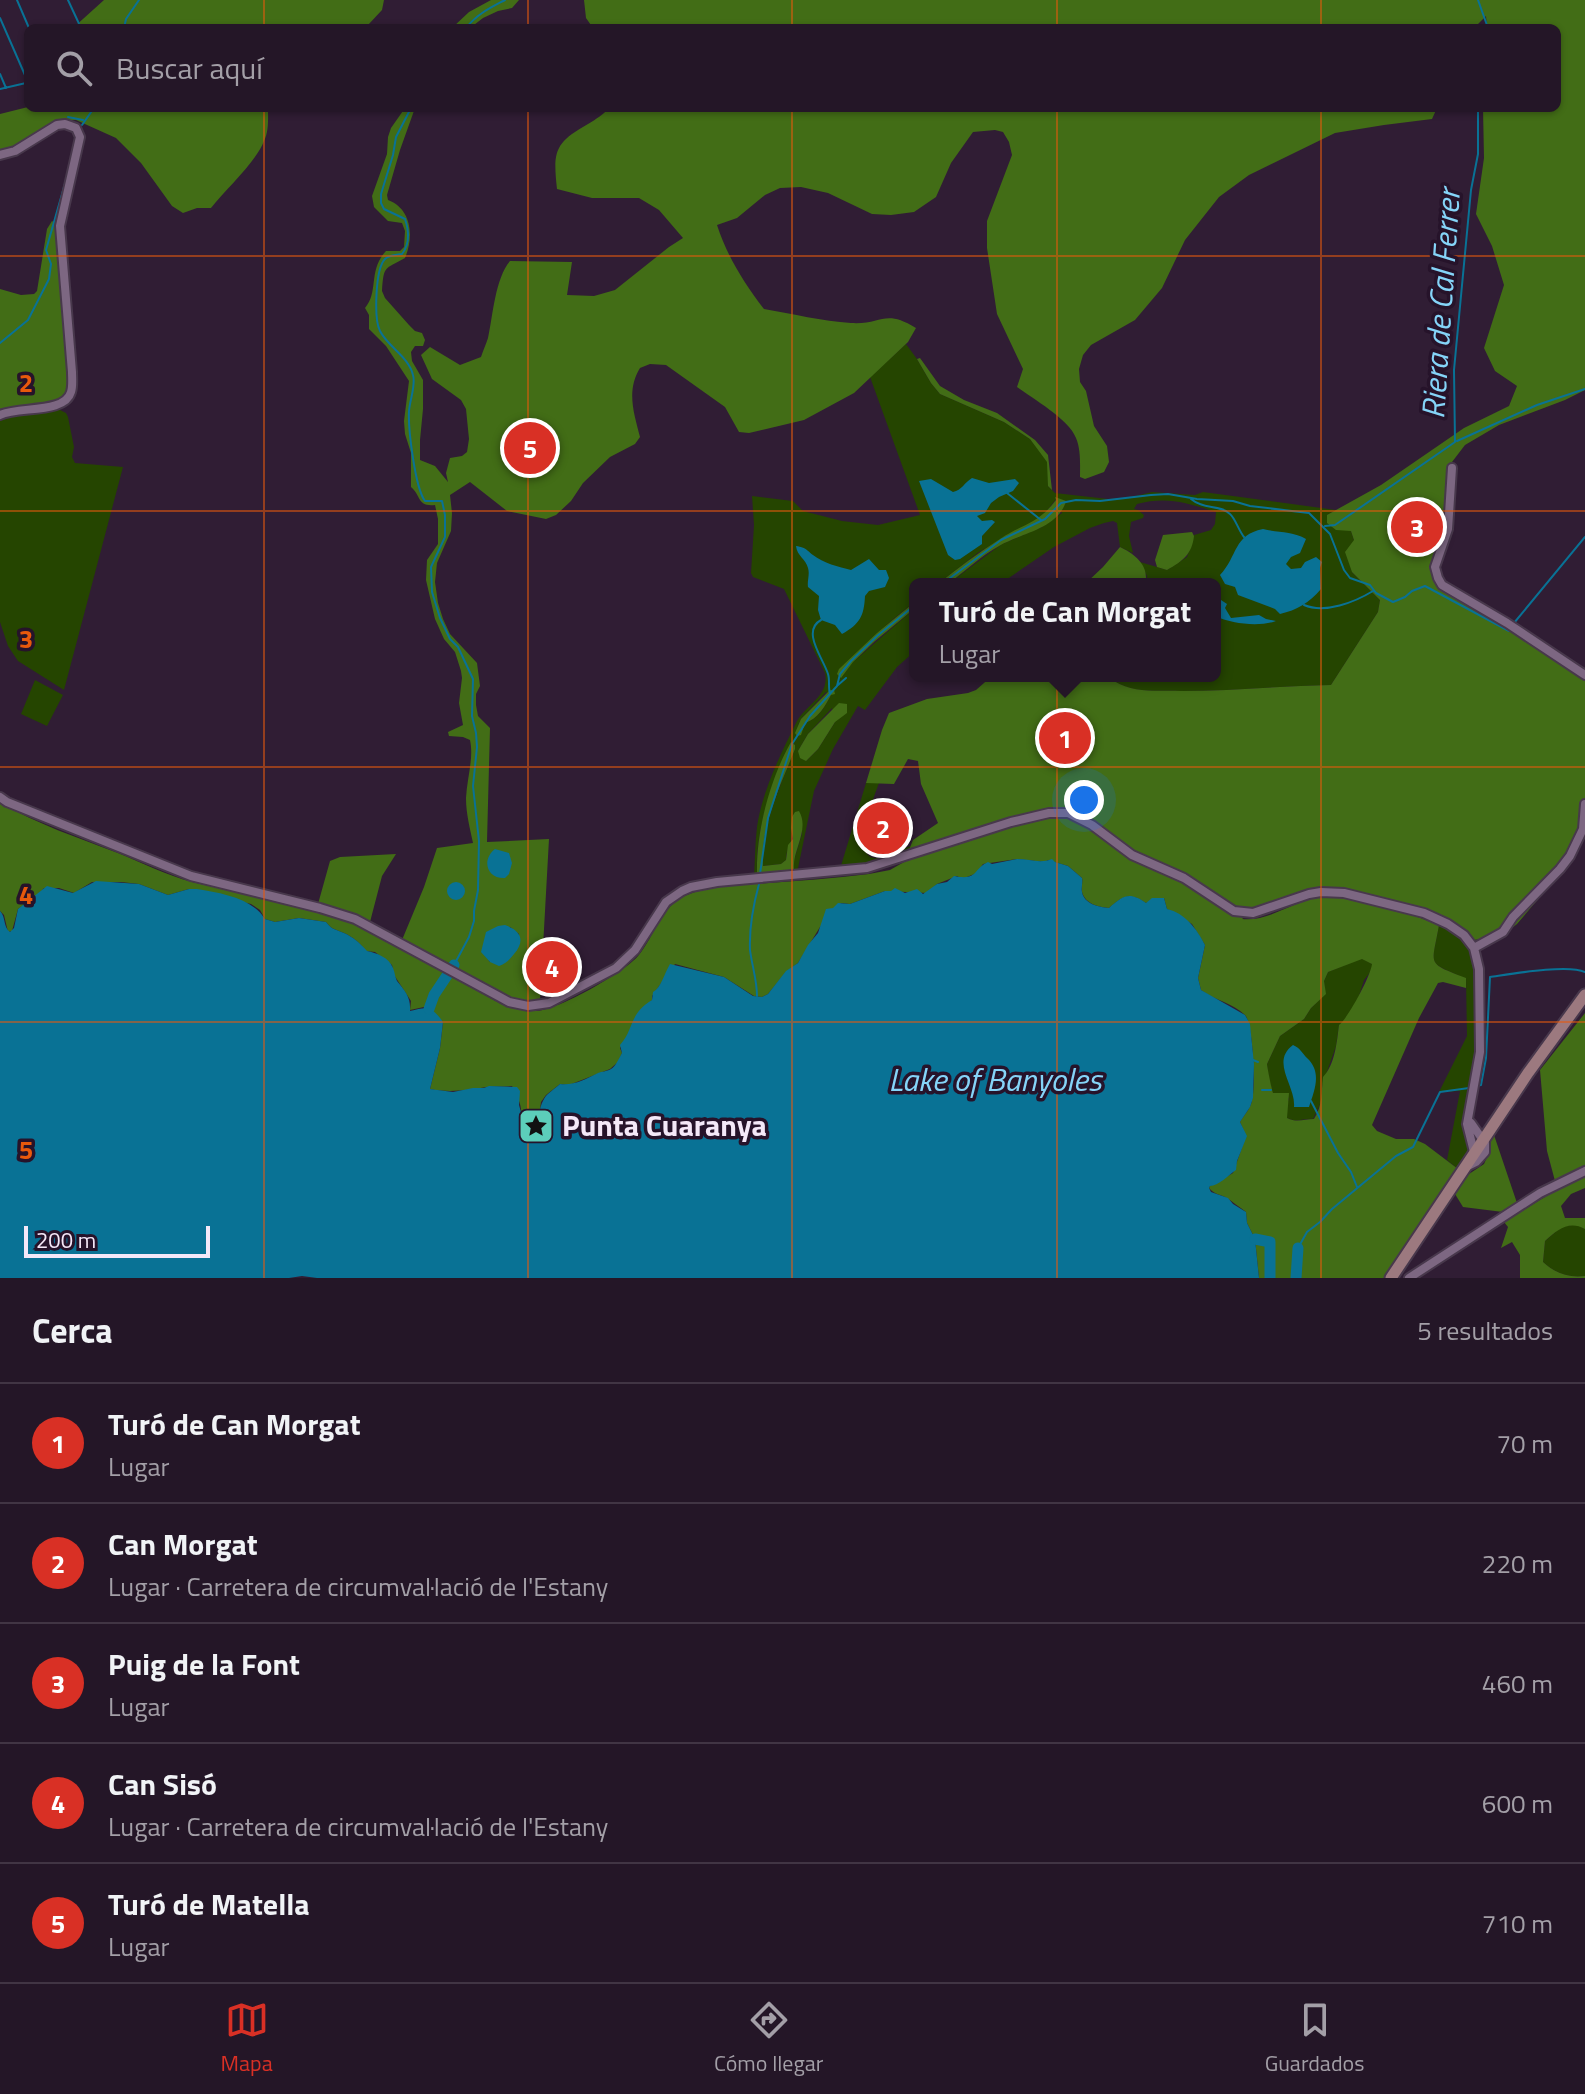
<!DOCTYPE html>
<html lang="es">
<meta charset="utf-8">
<style>
body{margin:0;font-family:"Titillium Web",sans-serif;background:#2c1f2f;color:#f1f3f6}
.scale{position:absolute;left:24px;bottom:20px;width:186px;box-sizing:border-box;padding-left:8px;border:4px solid #f4e8f8;border-top:0;font-size:22px;line-height:28px;white-space:nowrap;color:#f4e8f8;-webkit-text-stroke:6px #26132a;paint-order:stroke}
.you{position:absolute;left:1084px;top:800px;width:28px;height:28px;margin:-20px;border:6px solid #fff;border-radius:50%;background:#1a73e8;box-shadow:0 0 0 12px #1a73e833}
.badge{display:grid;place-items:center;width:52px;height:52px;border-radius:50%;background:#d93025;color:#fff;font-size:26px;font-weight:700}
.pin{position:absolute;translate:-50% -50%;border:4px solid #fff;box-shadow:0 2px 8px #0006}
.popup{position:absolute;left:909px;top:578px;width:312px;height:104px;box-sizing:border-box;display:grid;place-content:center;border-radius:12px;background:#241627;filter:drop-shadow(0 2px 6px #0005);font-size:26px;white-space:nowrap;color:#a39fa7}
.popup b{font-size:30px;color:#f1f3f6}
.popup::after{content:'';position:absolute;left:50%;top:100%;margin-left:-16px;border:16px solid transparent;border-top-color:#241627}
.list{margin:0;padding:0;list-style:none}
h2{display:flex;justify-content:space-between;align-items:center;height:104px;margin:0;padding:0 32px;font-size:34px}
h2 small{font-size:26px;font-weight:400;color:#a39fa7}
.list li{display:grid;grid-template-columns:52px 1fr auto;gap:24px;align-items:center;box-sizing:border-box;height:120px;padding:0 32px;border-top:2px solid #413544}
.list b{display:block;font-size:30px;white-space:nowrap}
.list p{margin:0;font-size:26px;white-space:nowrap;color:#a39fa7}
.list em{font-size:26px;font-style:normal;color:#a39fa7}
.icon{flex:none;width:44px;height:44px;fill:none;stroke:currentColor;stroke-width:2;stroke-linecap:round;stroke-linejoin:round}
.map{position:relative;flex:none;width:1585px;height:1278px;overflow:hidden}
.search{position:absolute;background:#241627;box-shadow:0 2px 6px #0004;left:24px;right:24px;top:24px;height:88px;display:flex;align-items:center;gap:20px;box-sizing:border-box;padding:0 28px;border-radius:12px;color:#a39fa7;font-size:30px}
.sheet{height:704px;background:#241627}
nav{display:flex;justify-content:space-around;align-items:center;box-sizing:border-box;height:112px;border-top:2px solid #413544;background:#241627;font-size:22px;color:#a39fa7}
nav a{display:grid;justify-items:center;gap:4px}
nav .on{color:#d93025}
.map>svg:first-child{display:block}
.green{fill:#254500;fill-rule:evenodd}
.forest{fill:#426d16;fill-rule:evenodd}
.water{fill:#097295}
.lines{fill:none;stroke-linecap:round;stroke-linejoin:round}
.stream{stroke:#097295;stroke-width:2}
.river{stroke:#097295;stroke-width:11}
.street-casing{stroke:#48384c;stroke-width:12}
.secondary-casing{stroke:#48384c;stroke-width:15}
.street{stroke:#7d6782;stroke-width:8}
.secondary{stroke:#9c797f;stroke-width:11}
.grid{fill:none;stroke:#e8590c;stroke-width:2;stroke-opacity:0.55}
.labels{text-anchor:middle;stroke-width:7;stroke-linejoin:round;paint-order:stroke}
.poi-label{font-size:30px;font-weight:bold;fill:#f4e8f8;stroke:#26132a;text-anchor:start}
.water-label{font-size:32px;font-style:italic;fill:#85d4f8;stroke:#26132a}
.grid-label{font-size:26px;text-anchor:middle;font-weight:bold;fill:#e8590c;stroke:#26132a;stroke-width:7;stroke-linejoin:round;paint-order:stroke}
</style>
<div class="map">
<svg width="1585" height="1278" viewBox="0 0 1585 1278">
<rect width="100%" height="100%" fill="#301d34"/>
<path class="green" d="M906 344 917 359 931 383 940 394 1004 422 1030 439 1048 462V486L1055 493 1108 499 1127 498 1152 492 1195 495 1203 492 1336 510 1327 515 1351 531 1354 540 1352 572 1380 600 1378 612 1331 685C1280 686 1231 691 1180 691 1156 690 1135 694 1114 681L1113 676H1215V584H1145L1147 576 1140 562 1167 570 1187 557 1194 535 1211 530 1215 524 1216 512C1187 503 1167 496 1137 504L1134 509 1138 510 1144 515 1143 518 1131 522 1129 536 1133 553 1120 547 1117 523 1113 521 1104 523 1090 528 1054 547 1000 584H948L1002 544 1042 527 1062 513 1056 499 1042 517 979 552 938 584H915V602C883 626 866 643 843 676L853 662 915 608V651L897 667 865 710 858 706 833 749 814 791 797 873 754 877C755 860 755 843 757 827 762 792 780 755 796 723 805 705 830 696 825 673L784 589 753 577 751 573 754 525 752 496 793 501 803 511 842 521 878 525 920 515 870 377ZM826 692 831 695C825 706 818 719 805 723L803 727 798 726 801 719ZM832 708 835 722 818 749 806 761 798 751 808 734ZM791 742 795 745V749C780 787 762 824 762 866L781 864 786 860C786 846 794 844 791 828L802 817V834L793 863 757 873C755 826 773 785 791 742Z
M58 409 66 413 68 417 74 447 72 457 75 463 123 467 64 690 18 661 8 646 0 622V421L23 413Z
M35 680 63 695 47 726 21 714Z
M866 783H879C874 797 850 856 875 858 885 859 901 849 911 846L908 852 879 864 840 869Z
M1439 925 1450 931 1469 947 1476 970V1053L1473 1077 1471 1150 1458 1169 1447 1160 1460 1091 1439 1092 1467 1036 1466 979C1426 960 1431 969 1439 925Z
M1362 958 1372 964V970L1364 980 1358 999 1346 1020 1339 1025 1336 1046 1322 1086V1100L1313 1119C1304 1118 1297 1123 1287 1118V1105L1289 1098 1281 1094H1273C1271 1091 1267 1068 1267 1064L1280 1036 1304 1019 1311 1008 1325 994 1324 981 1328 972Z
M1577 1224 1585 1229V1276C1568 1278 1555 1273 1543 1262L1545 1241 1561 1227Z"/>
<path class="forest" d="M104 0H384L382 10 368 25 341 24 304 28H73Z
M491 0H519L512 8 498 11 483 18 470 28H452L469 12Z
M584 0H1585V390L1565 400 1499 425 1465 445 1452 462V479L1444 538 1435 573 1442 591 1481 609 1585 678V811L1580 836 1551 884 1517 924 1512 928 1505 925C1496 933 1486 939 1473 940L1450 920 1426 910 1335 889 1253 911 1242 919C1266 922 1290 904 1313 898 1343 891 1410 913 1439 925 1432 966 1425 962 1466 978V988L1443 982 1438 983 1419 1018 1372 1125 1377 1131 1396 1139H1414L1425 1144 1458 1169 1386 1278H1259L1255 1239 1247 1223 1246 1212C1239 1207 1232 1201 1225 1197 1219 1194 1214 1194 1209 1188L1210 1186 1233 1173 1246 1136 1240 1122C1244 1115 1251 1108 1252 1100 1256 1087 1253 1023 1245 1015 1233 1003 1214 1000 1201 990L1198 978 1205 945 1192 924 1167 909 1164 898H1161L1146 903C1129 892 1123 896 1109 908 1099 907 1085 904 1082 892 1081 887 1083 883 1082 878L1068 866 1048 860 1045 862 1017 859 983 864 977 873 962 879 957 876 937 884 927 893 885 891 850 904 841 903 820 927 798 963 786 972 768 994 762 997 754 996 724 977 675 964 652 996V1000L620 1048 622 1053 618 1062 610 1069 569 1085 560 1084 546 1095 541 1102 538 1127 533 1133 520 1126 519 1122C525 1111 518 1097 512 1086 504 1087 495 1086 487 1087 466 1090 451 1093 430 1089L440 1048 443 1022 424 1007 410 1010 411 1001 394 975 392 965 375 952 366 951C360 943 353 937 344 933 335 929 332 930 326 922L299 918 275 922 265 919 260 910 251 904 189 889 168 895 139 884 121 882H92L74 893 59 888H44L39 894 18 909 12 931 8 932 4 915 0 911V802C36 824 79 838 118 853 142 863 167 875 192 882 248 895 305 905 358 925L501 1004C513 1008 525 1011 537 1011 560 1009 623 973 638 956 655 936 661 905 687 895 708 886 732 886 754 884 792 881 831 879 869 874L890 870 904 862 913 840 938 823 921 784 918 761 908 759 894 784 866 783 882 730 889 713 927 699 968 693 976 690 992 676H1113L1114 681C1135 694 1157 690 1181 691 1231 691 1280 686 1331 685L1378 612 1380 600 1352 572 1345 552 1354 540 1351 531 1336 530 1327 523V515L1381 485 1464 428 1509 406 1517 386 1495 371 1484 348 1504 285 1492 246 1476 214 1484 158 1483 108H1557V28H1487L1486 16 1474 28H593L586 18ZM1362 959 1372 964C1371 975 1349 1017 1339 1025 1337 1041 1335 1065 1323 1077 1321 1093 1323 1105 1314 1119 1304 1119 1297 1123 1287 1118L1289 1093H1273C1272 1091 1267 1066 1267 1064L1280 1036 1304 1019 1311 1008 1326 994 1324 981 1328 972Z
M28 107V108H268C268 118 269 131 264 141 256 162 226 189 211 208H197L183 213 172 206 141 163 116 138 76 120 60 121 15 148 0 151V114Z
M405 108H415L400 150 387 195 388 200C412 209 414 237 405 258 384 270 384 265 382 291L385 298 409 325 415 331 422 333 425 340 423 346H415L411 352 412 361 423 380V409L420 440V460L435 466 448 482 446 473 450 458 462 456 467 452 469 439 466 409 461 400 432 379 421 355 430 347 460 365 481 357C483 351 486 344 488 338 493 315 495 279 510 261L572 262 567 295 594 296 615 290 669 247 683 238 659 210 639 198H592L557 189C553 152 554 143 588 124 596 119 603 115 609 108H1437L1432 119 1384 125 1335 133 1249 175 1219 197 1185 240 1162 288 1135 320 1091 345 1083 355 1079 369 1080 382 1086 391 1094 426 1107 446 1109 462 1104 472 1085 479 1080 477C1080 464 1081 450 1076 438 1069 419 1033 399 1017 387L1023 369 997 314 987 248V221L1012 155 1009 142 1003 132 995 130 973 132 951 163 936 197 914 212 891 215 872 214 828 193 801 187 780 188 765 195 737 218 717 225C727 256 744 283 764 309 793 314 822 321 851 323 882 325 884 308 916 328L908 342 854 393 804 420 749 433 739 432 725 407 666 365 650 364 640 368C626 391 634 413 640 437L635 444 610 457 583 483 571 501 556 515 546 519 507 511 470 482 450 495 452 513 451 531 437 563 435 582 438 603 443 619 450 634 477 663 480 686 476 694V705L478 716 490 728 487 842 549 839 540 1001 528 1002 503 996 402 940 424 887 437 848 473 843C470 828 466 814 466 798 467 778 474 758 470 740L463 737 449 736 448 732 463 725 459 703 462 678 461 671 455 652 444 639 435 619 426 580 427 560 438 544V519L435 505C417 507 421 495 411 487V453L405 434 404 421 409 381 386 346 369 329V315L365 308C379 292 368 270 386 251H400L404 247 405 231 402 223 388 221 374 207 372 196 387 154 388 137 391 128ZM510 927 519 934C516 959 512 954 490 962L484 954Z
M52 221 57 224 70 372 69 392 58 403 0 413V289L21 295 34 294 37 291 47 229Z
M920 358 940 386 964 400 997 413 1035 440 1048 455 1052 490 1048 486 1047 462 1030 439 1004 422 940 394 931 383 917 359Z
M1055 497 1066 501C1058 529 1021 533 999 546 981 556 965 571 948 584H938C958 568 978 553 1000 539 1024 523 1037 525 1056 500Z
M1192 532 1194 536C1192 554 1183 561 1167 570L1157 567 1155 560 1163 535Z
M1120 547C1135 554 1150 566 1145 584H1085L1103 567Z
M915 602V608L875 641 853 662 841 678 837 674 839 669 877 633Z
M830 690H834L835 694 831 695C825 706 818 719 805 723L801 735 797 736 795 733 801 719Z
M839 703 847 704V713L835 722 818 749 806 761 800 758 798 751 808 734Z
M791 742 795 745V749C780 787 761 823 763 866L781 864 786 860 788 845 793 839 791 828 792 817 795 812 799 811C810 830 792 850 794 869L760 875 757 874C756 831 770 779 791 742Z
M396 854 382 876 370 922 357 916 318 904 330 861 340 857Z
M1585 1013V1165L1555 1181 1547 1151 1540 1070Z
M1494 1135 1517 1203 1503 1212 1463 1207 1455 1194 1466 1176 1484 1164 1488 1155 1489 1142Z
M1585 1176V1188L1571 1194 1561 1206 1565 1218H1585V1229C1569 1220 1557 1230 1545 1241L1543 1262C1555 1273 1568 1278 1585 1276V1278H1520V1255L1512 1242 1501 1248 1508 1227 1504 1222 1566 1184Z"/>
<path class="water" d="M972 478 989 483 1015 479 1019 483 1013 491 999 497 991 503 985 513 977 516 982 521 992 520 995 522 982 536V544L960 559 955 560 948 555 919 481 931 479 953 492C962 490 964 483 972 478Z
M1263 529C1278 533 1293 531 1306 539L1300 553 1291 557 1286 564 1291 569 1301 568 1305 562 1316 557 1322 562 1320 568 1321 589C1309 603 1297 610 1280 614L1275 609 1238 595 1235 587 1225 584 1220 575C1238 556 1233 535 1263 529Z
M796 546C807 548 805 549 813 555 823 563 839 567 851 570L869 559 879 570H886L889 578 885 587 869 591 865 596C864 616 860 624 842 634L835 625 821 620 818 610 819 596 808 587C807 581 810 574 808 568 806 559 797 556 796 546Z
M1215 596 1227 604 1225 608 1231 618 1259 615 1266 619 1276 621C1259 627 1232 624 1215 616Z
M495 849 509 853 512 863 509 874 505 878C487 879 481 860 495 849Z
M1017 859C1030 859 1040 864 1052 859L1055 862 1068 866 1082 878C1083 883 1081 887 1082 892 1084 904 1099 907 1109 908 1123 896 1129 891 1146 903L1152 898H1164L1167 909C1185 913 1197 929 1205 945L1198 978 1201 990 1245 1015 1250 1024 1254 1064 1253 1098 1250 1107 1240 1122 1247 1136 1237 1161 1236 1170C1229 1175 1218 1186 1210 1186L1209 1188 1211 1192 1228 1198 1233 1204 1246 1212 1247 1223 1255 1239 1259 1278H317L302 1276 289 1278H0V911C6 917 3 927 10 932L14 928 18 909 47 886 73 893 96 881 139 884 168 895 189 889H197C221 893 252 898 265 919L275 922 299 918 326 922C332 930 335 929 344 933 353 937 360 943 367 951 376 953 389 957 393 968 395 973 395 977 397 981 405 991 411 997 410 1011 427 1007 431 1005 443 1022L440 1048 430 1089 453 1092 473 1088H484L489 1086 517 1087 520 1091 519 1105 522 1116 519 1122 520 1126 525 1130 528 1127 529 1131 533 1133C541 1123 537 1110 544 1099 547 1093 555 1089 560 1084 573 1086 586 1079 598 1073 602 1071 606 1072 611 1069 616 1066 619 1058 622 1053L620 1045C635 1028 628 1015 652 1000L653 992C661 988 664 974 670 964L724 977 753 996 762 997 768 994 786 971 798 963 808 945 818 933 826 909 833 908 838 903 850 904 885 891H891L895 888 905 893 917 889 923 894 937 884 947 882 954 876C978 881 973 869 988 862L992 864Z
M447 891a9 9 0 1 1 18 0a9 9 0 1 1-18 0Z
M505 925C522 931 525 941 514 954 509 960 507 963 499 966L490 962 481 952 486 932 498 926Z
M1293 1045C1300 1048 1302 1053 1307 1058 1322 1072 1315 1089 1309 1107H1294C1296 1086 1270 1062 1293 1045Z"/>
<g class="lines">
<path class="stream" d="M17 0 29 28
M68 0 81 28
M1478 0 1488 28
M0 18 28 82
M124 28 126 19 139 0
M466 28C477 14 490 8 505 0
M0 74 6 88
M0 89 26 83
M411 108 396 137 393 155 381 194V203L384 209 405 219C409 231 410 244 402 254 396 255 389 255 385 259 375 269 374 320 380 331 388 347 409 357 413 375 416 385 410 399 409 411 408 428 415 488 425 501H442L445 515V537L431 567 432 592 440 618 450 639 458 647 473 679 472 716 476 733 477 747 473 786 479 841 478 890 474 911V921L469 937 454 965
M68 117 83 120
M82 125 94 108
M0 343 28 320 49 279 51 264 46 250 66 180
M1457 441 1537 405 1585 389
M1007 493 1041 520
M1191 499C1204 510 1219 504 1230 514 1235 518 1239 531 1244 537
M1325 526 1335 525 1455 442 1454 370 1471 190 1478 154V108
M942 584 1001 540 1045 519 1061 503 1076 500 1100 501 1151 495 1168 494 1197 499 1233 501 1250 506 1309 513 1330 534 1344 570 1350 578 1370 585 1376 593 1393 602 1405 597 1412 591 1425 586 1509 631 1511 628
M1304 605C1325 614 1355 602 1373 591
M821 620C801 631 823 658 828 674 830 680 828 687 830 694
M1514 623 1585 537
M838 685 846 678
M760 874 768 818 792 744 810 716 837 686 840 674 851 661 877 636 915 605
M757 996C757 980 752 966 750 950 749 927 753 906 759 884
M1253 1060 1258 1062
M1476 1086 1481 1085 1486 1058 1490 977C1511 974 1568 964 1585 972
M1262 1090H1271
M1311 1101 1338 1153 1351 1172 1357 1187
M1298 1248 1307 1232 1320 1222 1332 1209 1396 1156 1413 1147 1440 1092 1469 1088"/>
<path class="river" d="M429 1009 434 995 454 965
M1255 1239 1270 1242V1278
M1296 1278 1298 1248"/>
<defs>
<path id="street" d="M0 155 15 151 57 125 65 124 76 128 80 137 60 226 72 372C72 378 73 386 71 392 65 414 18 406 0 415
M1452 468 1448 529 1435 567 1438 578 1442 585 1507 623 1585 675
M0 797 7 802 191 876 320 908 355 919 500 997 509 1002 528 1006 549 1003 616 968 635 950 666 902 682 891 691 887 717 882 867 868 1011 822 1049 813H1068L1092 825 1132 855 1184 878 1234 911 1253 913 1309 894 1321 892 1344 893 1424 913 1448 924 1464 935 1474 948 1479 969 1480 1052 1467 1124 1474 1152
M1474 948 1503 932 1513 917 1560 869 1570 856 1583 829 1585 804
M1466 1167 1476 1162 1485 1152V1143L1471 1123
M1409 1278 1540 1193 1585 1171"/>
<path id="secondary" d="M1391 1278 1528 1073 1585 995"/>
</defs>
<use href="#street" class="street-casing"/>
<use href="#secondary" class="secondary-casing"/>
<use href="#street" class="street"/>
<use href="#secondary" class="secondary"/>
</g>
<path class="grid" d="M264 0V28M528 0V28M792 0V28M1057 0V28M1321 0V28M264 108V1278M528 108V1278M792 108V1278M1057 108V1278M1321 108V1278M0 256H1585M0 511H1585M0 767H1585M0 1022H1585"/>
<defs>
<symbol id="sight-square" viewBox="-11 -11 22 22"><rect x="-9" y="-9" width="18" height="18" rx="4" fill="#5cceba" stroke="#26132a"/><path d="M0-6L1.8-2.2L6-1.7L2.9 1.2L3.7 5.4L0 3.3L-3.7 5.4L-2.9 1.2L-6-1.7L-1.8-2.2Z" fill="#111"/></symbol>
</defs>
<g fill-rule="evenodd">
<use href="#sight-square" x="516" y="1106" width="40" height="40"/>
</g>
<g class="labels">
<g class="poi-label">
<text x="562" y="1136">Punta Cuaranya</text>
</g>
<g class="water-label">
<text transform="translate(1441 304) rotate(-86)" y="11">Riera de Cal Ferrer</text>
<text x="995" y="1091">Lake of Banyoles</text>
</g>
</g>
<g class="grid-label">
<text x="26" y="392">2</text>
<text x="26" y="648">3</text>
<text x="26" y="904">4</text>
<text x="26" y="1159">5</text>
</g>
</svg>
<div class="scale">200 m</div>
<div class="you"></div>
<div class="pin badge" style="left:1065px;top:738px">1</div>
<div class="popup"><b>Turó de Can Morgat</b>Lugar</div>
<div class="pin badge" style="left:883px;top:828px">2</div>
<div class="pin badge" style="left:1417px;top:527px">3</div>
<div class="pin badge" style="left:552px;top:967px">4</div>
<div class="pin badge" style="left:530px;top:448px">5</div>
<div class="search"><svg class="icon" aria-label="search" viewBox="0 0 24 24"><circle cx="10" cy="10" r="6"/><path d="M15 15l6 6"/></svg>Buscar aquí</div>
</div>
<section class="sheet">
<h2>Cerca<small>5 resultados</small></h2>
<ul class="list">
<li><span class="badge">1</span><div><b>Turó de Can Morgat</b><p>Lugar</p></div><em>70 m</em></li>
<li><span class="badge">2</span><div><b>Can Morgat</b><p>Lugar · Carretera de circumval·lació de l'Estany</p></div><em>220 m</em></li>
<li><span class="badge">3</span><div><b>Puig de la Font</b><p>Lugar</p></div><em>460 m</em></li>
<li><span class="badge">4</span><div><b>Can Sisó</b><p>Lugar · Carretera de circumval·lació de l'Estany</p></div><em>600 m</em></li>
<li><span class="badge">5</span><div><b>Turó de Matella</b><p>Lugar</p></div><em>710 m</em></li>
</ul>
</section>
<nav>
<a class="on"><svg class="icon" aria-label="map" viewBox="0 0 24 24"><path d="M3 6l6-2 6 2 6-2v14l-6 2-6-2-6 2zM9 4v14M15 6v14"/></svg>Mapa</a>
<a><svg class="icon" aria-label="directions" viewBox="0 0 24 24"><path d="M12 3l9 9-9 9-9-9zM9 14v-3h6M13 9l2 2-2 2"/></svg>Cómo llegar</a>
<a><svg class="icon" aria-label="saved" viewBox="0 0 24 24"><path d="M7 4h10v16l-5-4-5 4z"/></svg>Guardados</a>
</nav>
